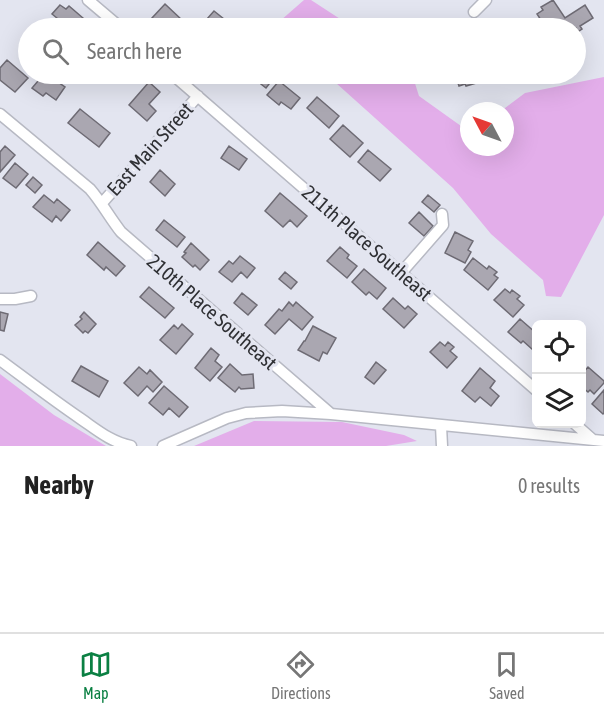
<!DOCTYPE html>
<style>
body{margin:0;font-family:"Asap Condensed",sans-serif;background:#f6f6f6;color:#222}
.controls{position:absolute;right:18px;bottom:18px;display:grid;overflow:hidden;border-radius:9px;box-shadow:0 6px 24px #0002}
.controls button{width:54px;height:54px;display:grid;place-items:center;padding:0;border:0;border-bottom:2px solid #e0e0e0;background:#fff;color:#222;font:30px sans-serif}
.compass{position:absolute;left:460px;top:102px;width:54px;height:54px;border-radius:50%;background:#fff;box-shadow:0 6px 24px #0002;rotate:311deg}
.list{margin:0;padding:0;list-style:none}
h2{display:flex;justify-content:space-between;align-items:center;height:78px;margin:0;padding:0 24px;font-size:26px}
h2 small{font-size:20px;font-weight:400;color:#767676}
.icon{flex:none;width:33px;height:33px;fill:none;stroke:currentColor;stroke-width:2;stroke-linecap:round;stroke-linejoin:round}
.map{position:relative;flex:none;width:604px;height:446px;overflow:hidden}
.search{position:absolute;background:#fff;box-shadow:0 6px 24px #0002;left:18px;right:18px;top:18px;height:66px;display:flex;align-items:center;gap:15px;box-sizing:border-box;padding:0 21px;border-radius:33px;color:#767676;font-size:22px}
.sheet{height:186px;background:#fff}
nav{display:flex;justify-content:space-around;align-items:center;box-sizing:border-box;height:84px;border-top:2px solid #e0e0e0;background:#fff;font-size:16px;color:#767676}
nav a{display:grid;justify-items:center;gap:3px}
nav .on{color:#0b8043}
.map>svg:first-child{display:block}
.green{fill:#e3aeea}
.building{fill:#aaa7b1;stroke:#6e6b74;stroke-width:1.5}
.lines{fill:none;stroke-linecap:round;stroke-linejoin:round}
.minor-casing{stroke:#b7b9c3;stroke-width:13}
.minor{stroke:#fff;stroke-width:10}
.labels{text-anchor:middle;stroke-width:6;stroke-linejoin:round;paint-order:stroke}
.street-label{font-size:20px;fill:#2f3034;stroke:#e3e5f0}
</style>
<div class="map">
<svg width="604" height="446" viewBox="0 0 604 446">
<rect width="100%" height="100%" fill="#e3e5f0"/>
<path class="green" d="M304 0H311L354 28H272Z
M324 74H412L419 96 461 126 469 124V147H505V111H501L525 93 604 77V215L561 297 546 296 543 280 491 234 453 188 336 83Z
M0 374 54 415 106 446H0Z
M254 421 342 422 404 435 417 441 386 446H194Z"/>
<path class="building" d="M553 0 565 18 585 5 593 18 580 26 582 29 576 33V28H546L537 14 543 10 541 7Z
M165 4 183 21 176 28H164L152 18Z
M60 5 66 9 69 6 83 18 75 28H69L52 14Z
M214 11 229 23 224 28H199Z
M7 60 28 78 15 92 0 80V68Z
M44 74H46L65 87 56 100 46 93 43 96 32 88Z
M110 74H129L121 83Z
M248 74H274L276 75 266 88Z
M455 74H488L490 79 466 86 465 84 459 86Z
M279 81 300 98 291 109 281 102 279 105 267 95Z
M149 82 160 92 149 104 156 111 147 121 129 105Z
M317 97 339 116 329 128 307 108Z
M80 109 110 133 99 147 68 123Z
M343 125 363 143 350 157 330 139Z
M5 146 15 155 0 172V152Z
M229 146 247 159 239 170 221 158Z
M368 150 391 169 380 181 358 162Z
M15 163 28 174 16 188 3 178Z
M160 170 175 184 165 196 150 182Z
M33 177 42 185 35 193 26 185Z
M280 193 307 216 297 227 290 220 283 227 265 211Z
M44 195 54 203 57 199 70 210 61 221 56 216 52 222 33 207Z
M428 195 440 205 434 212 422 202Z
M419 212 433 226 424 236 409 223Z
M164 220 185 237 177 247 156 230Z
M455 232 473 241 468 250 471 252 465 263 445 253Z
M98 242 125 266 116 276 106 267 104 270 87 255Z
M191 243 209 260 200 270 195 265 193 267 182 257 186 253 184 252Z
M340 247 349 255 347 258 357 266 347 278 327 261Z
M240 256 255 268 247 278 241 272 232 282 219 272 229 261 233 264Z
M473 258 487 269 489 266 497 272 494 275 498 278 488 290 464 270Z
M364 269 386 288 377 299 369 292 366 295 352 282Z
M285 272 297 282 291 289 279 279Z
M149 287 174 308 165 318 140 297Z
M505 289 510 293 512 290 520 296 517 299 524 305 513 317 494 300Z
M242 293 257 305 248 315 234 303Z
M393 298 405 309 408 306 417 314 404 328 383 309Z
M289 302 293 306 296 302 313 317 302 330 289 319 275 334 265 325 279 309 282 311Z
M0 312 8 314 4 331 0 330Z
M84 312 96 324 88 333 85 331 83 333 75 325 82 319 80 317Z
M520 319 536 333V346L533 350 523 341 521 343 508 332Z
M182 324 193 334 176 354 160 340 174 325 178 329Z
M313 326 336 338 327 354 323 352 319 361 298 350 304 341H305Z
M440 342 445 346 448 342 454 347 450 351 457 357 447 368 430 352Z
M211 348 219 355 215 361 222 367 210 381 195 368Z
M376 362 386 370 374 384 365 377Z
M230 364 242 375 253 374 254 388 241 389 239 387 235 392 218 378Z
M81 366 108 381 99 397 72 381Z
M139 367 147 374 150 370 162 382 153 392 147 386 138 396 124 383Z
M588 367 604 381V383L594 394 590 390 588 392 582 387V374Z
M480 368 495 381 490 388 499 396 491 406 480 397 475 402 462 391Z
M164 386 188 407 179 417 169 408 163 415 149 403Z
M604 390V413L603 414 592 404Z"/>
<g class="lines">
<defs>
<path id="minor" d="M88 0 121 28
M474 12 486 0
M172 74 536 390
M0 114 90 189C102 203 110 218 121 232L331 414
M102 203 198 96
M401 273 443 225 442 214
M0 299H15L31 296
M0 360C27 380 53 400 81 419 97 430 111 442 131 446
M575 424 592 439
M441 426 442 446
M163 446 227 418 246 413 282 411 331 414 604 441"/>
</defs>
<use href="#minor" class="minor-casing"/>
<use href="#minor" class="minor"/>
</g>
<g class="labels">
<g class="street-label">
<text transform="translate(150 149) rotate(-48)" y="7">East Main Street</text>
<text transform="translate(367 243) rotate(41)" y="7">211th Place Southeast</text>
<text transform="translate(212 312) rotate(41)" y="7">210th Place Southeast</text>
</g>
</g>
</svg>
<div class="controls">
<button><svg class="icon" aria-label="locate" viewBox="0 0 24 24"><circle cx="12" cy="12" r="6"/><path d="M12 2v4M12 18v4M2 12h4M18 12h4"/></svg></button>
<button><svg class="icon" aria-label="layers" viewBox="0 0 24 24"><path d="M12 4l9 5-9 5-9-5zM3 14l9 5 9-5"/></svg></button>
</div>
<svg class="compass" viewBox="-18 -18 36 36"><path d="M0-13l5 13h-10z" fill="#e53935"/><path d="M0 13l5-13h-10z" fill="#767676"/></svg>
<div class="search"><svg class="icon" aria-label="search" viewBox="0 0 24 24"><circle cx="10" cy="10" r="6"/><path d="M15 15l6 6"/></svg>Search here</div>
</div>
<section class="sheet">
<h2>Nearby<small>0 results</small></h2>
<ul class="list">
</ul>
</section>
<nav>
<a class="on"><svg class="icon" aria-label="map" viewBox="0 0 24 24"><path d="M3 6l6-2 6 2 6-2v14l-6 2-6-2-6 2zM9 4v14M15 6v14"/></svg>Map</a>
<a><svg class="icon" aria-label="directions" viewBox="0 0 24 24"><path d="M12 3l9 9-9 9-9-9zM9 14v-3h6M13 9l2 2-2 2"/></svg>Directions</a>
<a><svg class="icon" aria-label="saved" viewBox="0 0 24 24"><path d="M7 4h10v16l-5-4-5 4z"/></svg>Saved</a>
</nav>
